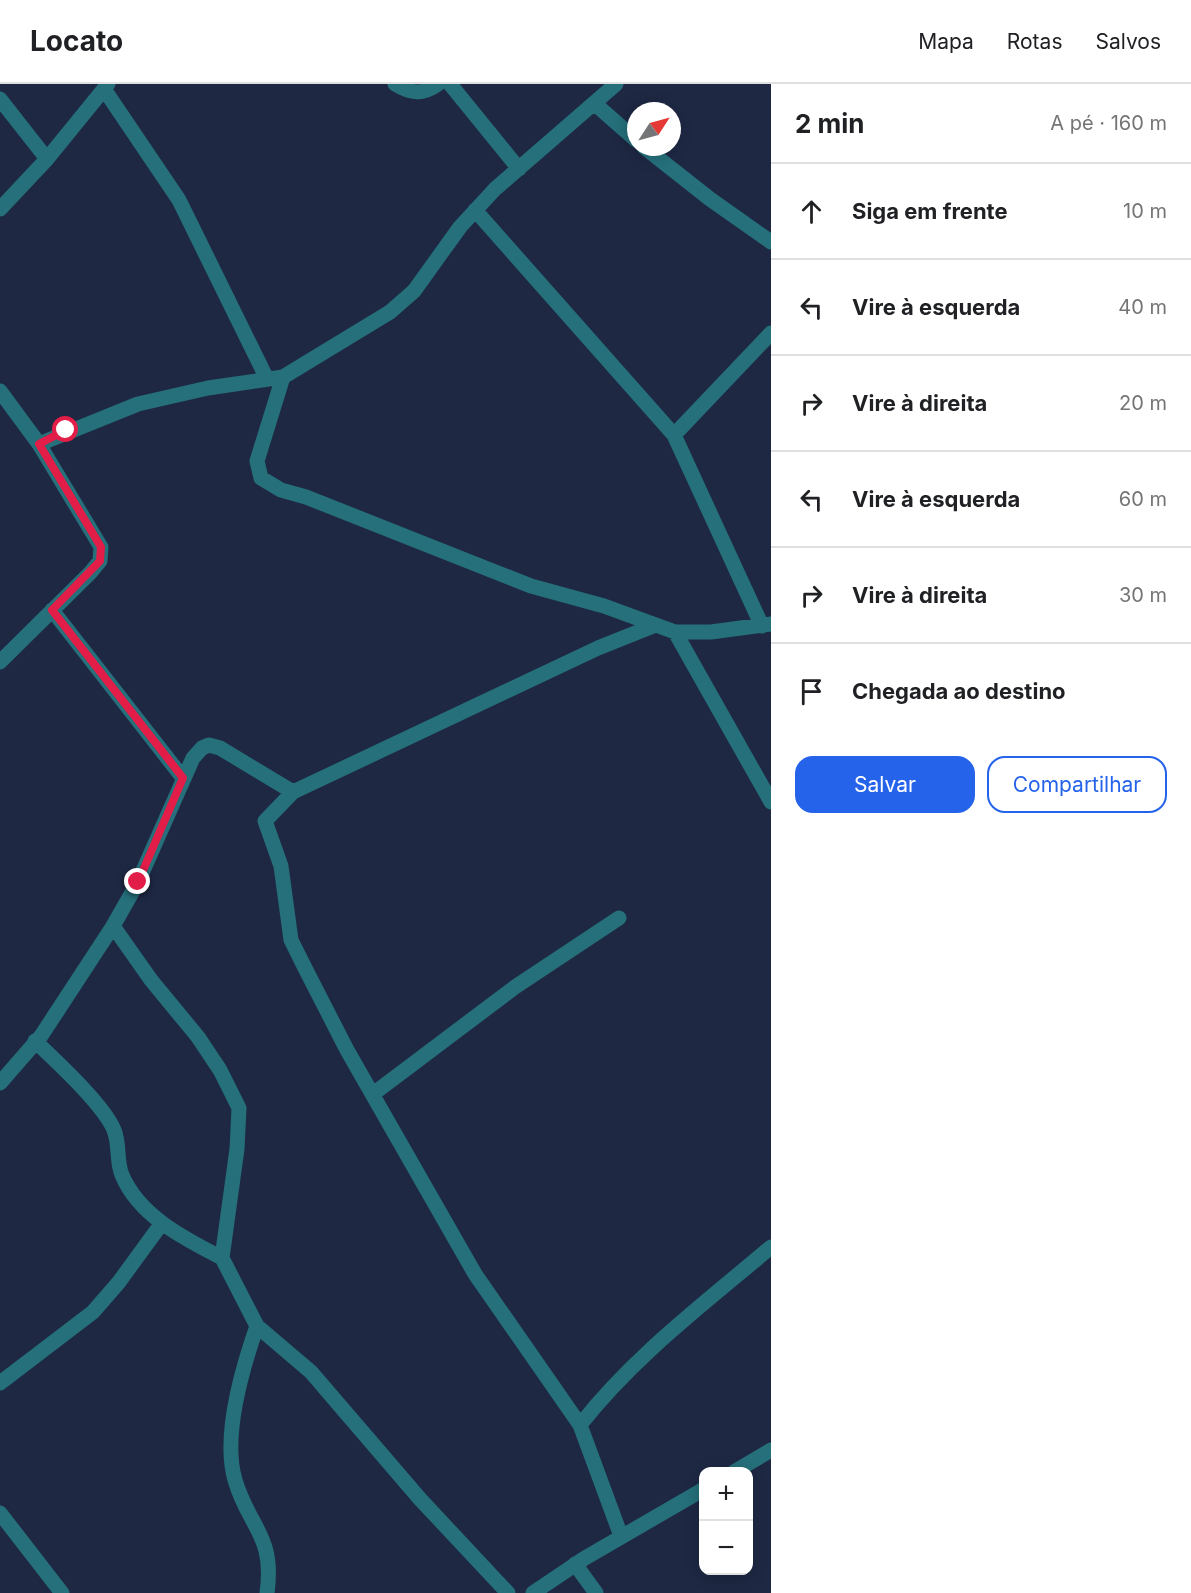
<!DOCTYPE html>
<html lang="pt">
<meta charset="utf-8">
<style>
body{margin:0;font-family:Inter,sans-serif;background:#f2f2f2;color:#202124}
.controls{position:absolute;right:18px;bottom:18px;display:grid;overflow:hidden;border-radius:12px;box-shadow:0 3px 15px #0003}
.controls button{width:54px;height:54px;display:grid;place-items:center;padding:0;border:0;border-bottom:2px solid #e0e0e0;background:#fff;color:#202124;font:30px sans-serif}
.compass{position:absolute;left:627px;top:18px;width:54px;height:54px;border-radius:50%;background:#fff;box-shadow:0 3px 15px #0003;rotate:54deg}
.stop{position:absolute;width:18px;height:18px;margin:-14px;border:4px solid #e11d48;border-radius:50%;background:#fff}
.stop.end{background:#e11d48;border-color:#fff;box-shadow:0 2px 6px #0008}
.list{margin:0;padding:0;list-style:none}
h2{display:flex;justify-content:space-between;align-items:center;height:78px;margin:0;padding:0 24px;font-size:26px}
h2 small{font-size:20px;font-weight:400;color:#757577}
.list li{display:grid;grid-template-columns:39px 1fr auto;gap:18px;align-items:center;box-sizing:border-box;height:96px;padding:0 24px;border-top:2px solid #e0e0e0}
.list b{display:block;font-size:22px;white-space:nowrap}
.list em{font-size:20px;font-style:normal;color:#757577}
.actions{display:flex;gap:12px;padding:18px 24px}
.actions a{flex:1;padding:14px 0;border:2px solid #2563eb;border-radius:18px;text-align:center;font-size:21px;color:#2563eb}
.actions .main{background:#2563eb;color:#fff}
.icon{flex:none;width:33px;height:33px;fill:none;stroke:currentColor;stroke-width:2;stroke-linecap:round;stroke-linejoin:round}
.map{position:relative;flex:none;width:771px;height:1509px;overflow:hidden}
header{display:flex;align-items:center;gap:36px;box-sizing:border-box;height:84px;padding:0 30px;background:#fff;border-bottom:2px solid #e0e0e0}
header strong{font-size:28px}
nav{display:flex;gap:33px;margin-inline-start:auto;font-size:21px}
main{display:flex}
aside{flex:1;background:#fff}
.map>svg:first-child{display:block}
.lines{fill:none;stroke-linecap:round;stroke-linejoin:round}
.minor{stroke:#25707b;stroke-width:15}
.tertiary{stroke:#25707b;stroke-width:15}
.route{stroke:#e11d48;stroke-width:8}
</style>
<header>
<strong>Locato</strong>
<nav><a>Mapa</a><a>Rotas</a><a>Salvos</a></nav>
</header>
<main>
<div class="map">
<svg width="771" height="1509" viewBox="0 0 771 1509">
<rect width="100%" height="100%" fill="#1e2843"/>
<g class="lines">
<path class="minor" d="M395 0C411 10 423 11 438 0
M450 0 519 85
M104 5 179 116 267 295
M0 15 47 75
M594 19 636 56
M644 63 710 115 771 158
M0 125 47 75 108 0
M475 126 674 351 762 542
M283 293 257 377 261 394 281 406 306 413 531 502 604 522 675 548H711L771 540
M0 307 39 360 101 463 100 477 90 489 0 578
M674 351 771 249
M39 360 138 320 208 304 283 293 390 228 414 207 460 143 495 105 616 0
M52 526 183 694
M675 548 771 718
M113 842 151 896 198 953 220 986 239 1024 237 1065 222 1174 257 1242 311 1288 420 1415 508 1509
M35 957C56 977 104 1021 114 1046 120 1060 116 1077 122 1091 139 1132 185 1155 222 1174
M0 999 41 952 113 842 138 798 193 674 202 664 209 661 220 664 293 708
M373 1010 515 903 619 834
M257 1242C242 1285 222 1352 235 1396 249 1444 275 1451 267 1509
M0 1299 93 1228 119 1198 162 1139
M580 1341C634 1272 705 1219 771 1163
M0 1429 62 1509
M621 1452 580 1341 475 1190 347 966 306 886 291 856 281 782 265 737 293 708 598 564 653 542
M575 1480 596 1509"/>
<path class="tertiary" d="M734 1388 771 1366
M533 1509 585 1474 704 1405"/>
</g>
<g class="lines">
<path class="route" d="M66 346 39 360 101 463 100 477 52 526 183 694 138 798"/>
</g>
</svg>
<div class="controls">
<button>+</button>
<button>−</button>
</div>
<svg class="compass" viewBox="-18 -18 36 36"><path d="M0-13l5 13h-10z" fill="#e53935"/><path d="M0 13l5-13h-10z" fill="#757577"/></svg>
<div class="stop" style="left:66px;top:346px"></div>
<div class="stop end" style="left:138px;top:798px"></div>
</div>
<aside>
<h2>2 min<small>A pé · 160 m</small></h2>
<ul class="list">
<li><svg class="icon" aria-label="ahead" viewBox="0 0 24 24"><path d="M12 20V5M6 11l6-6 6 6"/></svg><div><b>Siga em frente</b></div><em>10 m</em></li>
<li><svg class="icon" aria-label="left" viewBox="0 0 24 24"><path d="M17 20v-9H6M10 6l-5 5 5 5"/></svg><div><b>Vire à esquerda</b></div><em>40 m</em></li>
<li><svg class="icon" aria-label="right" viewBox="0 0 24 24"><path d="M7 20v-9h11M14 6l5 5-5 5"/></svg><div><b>Vire à direita</b></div><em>20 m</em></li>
<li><svg class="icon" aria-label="left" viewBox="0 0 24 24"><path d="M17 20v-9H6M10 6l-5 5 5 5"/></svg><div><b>Vire à esquerda</b></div><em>60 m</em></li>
<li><svg class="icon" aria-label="right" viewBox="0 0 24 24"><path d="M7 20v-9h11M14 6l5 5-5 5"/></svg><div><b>Vire à direita</b></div><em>30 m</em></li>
<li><svg class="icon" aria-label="arrive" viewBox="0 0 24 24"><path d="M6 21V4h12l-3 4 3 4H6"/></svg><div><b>Chegada ao destino</b></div></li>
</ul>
<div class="actions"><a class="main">Salvar</a><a>Compartilhar</a></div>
</aside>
</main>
